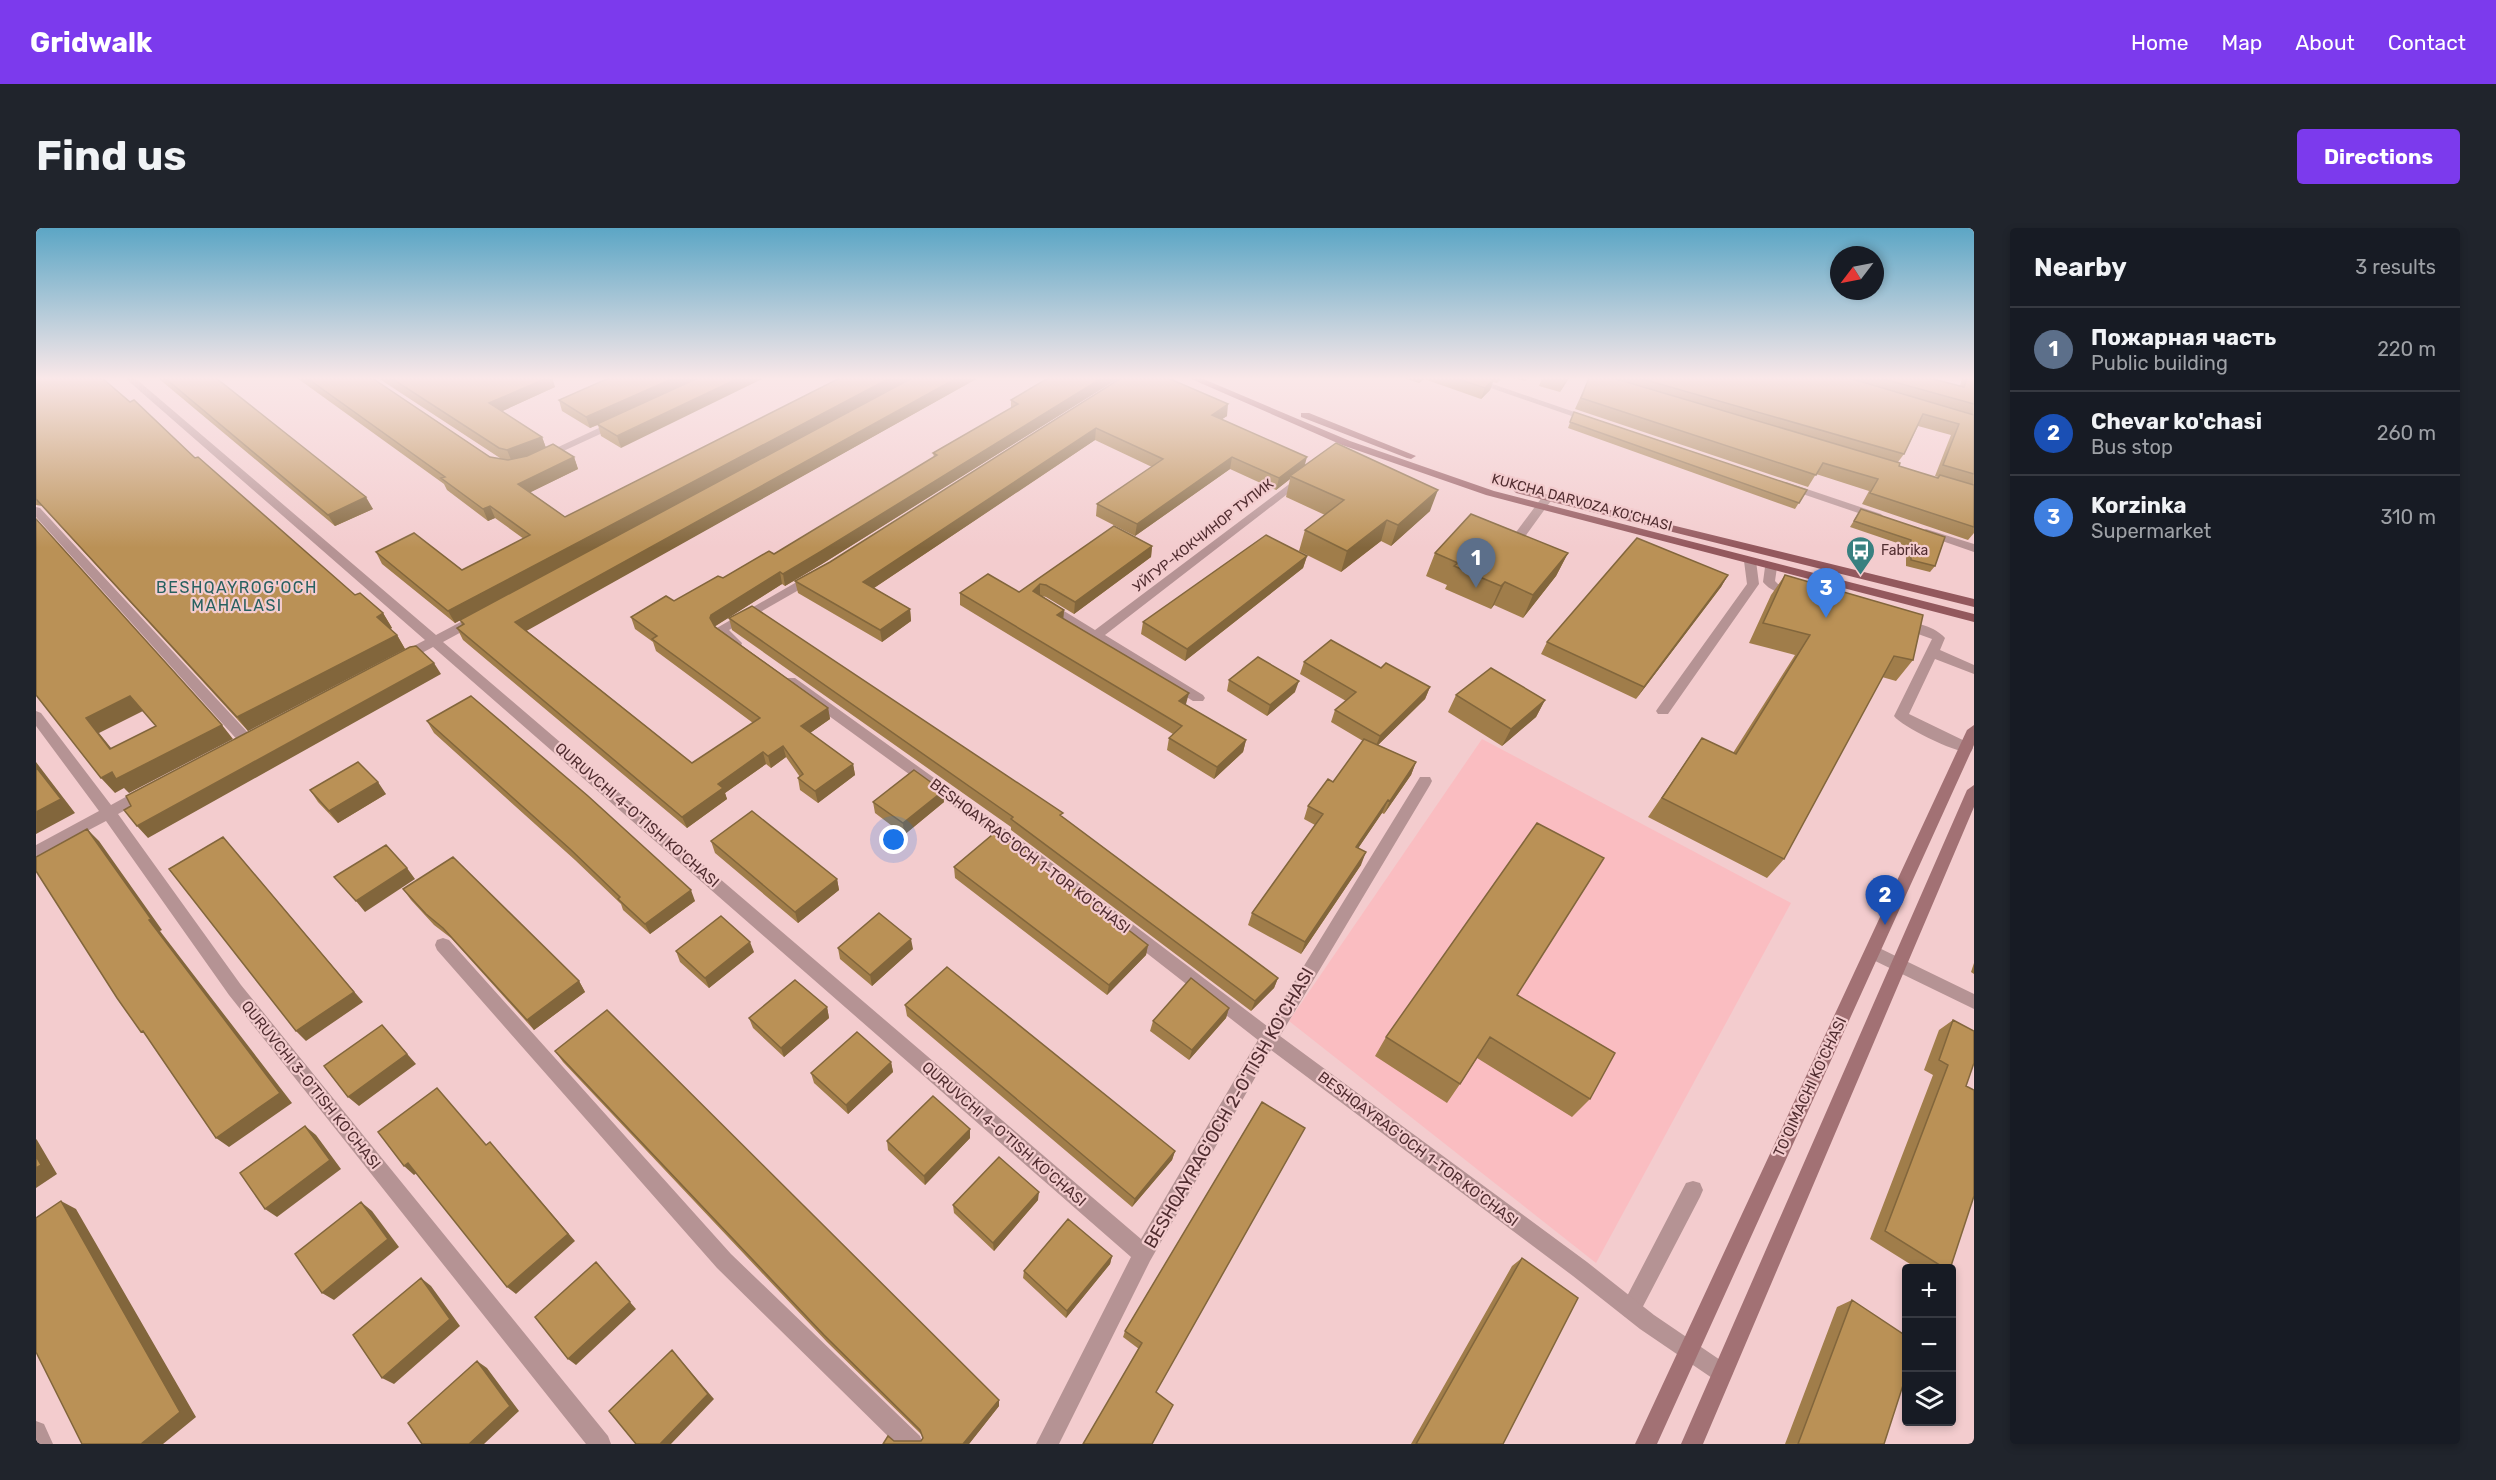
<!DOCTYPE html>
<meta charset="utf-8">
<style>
body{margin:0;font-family:Rubik,sans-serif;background:#20242c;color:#f1f3f6}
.controls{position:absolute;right:18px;bottom:18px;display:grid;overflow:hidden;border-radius:6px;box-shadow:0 3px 9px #0003}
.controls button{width:54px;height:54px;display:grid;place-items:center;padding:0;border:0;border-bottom:2px solid #363941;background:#171b24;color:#f1f3f6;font:30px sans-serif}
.compass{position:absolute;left:1794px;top:18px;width:54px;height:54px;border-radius:50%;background:#171b24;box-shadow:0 3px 9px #0003;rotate:238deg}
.you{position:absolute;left:858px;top:612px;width:21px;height:21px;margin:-15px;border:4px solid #fff;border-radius:50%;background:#1a73e8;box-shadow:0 0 0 9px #1a73e833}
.badge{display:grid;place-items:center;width:39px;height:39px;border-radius:50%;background:#7c3aed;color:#fff;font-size:20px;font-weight:700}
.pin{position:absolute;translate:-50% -50px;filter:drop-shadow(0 2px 3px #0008)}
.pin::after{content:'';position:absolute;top:32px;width:21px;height:18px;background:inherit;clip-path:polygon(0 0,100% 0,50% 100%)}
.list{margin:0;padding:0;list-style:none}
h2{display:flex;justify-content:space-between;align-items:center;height:78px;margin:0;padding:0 24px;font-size:26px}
h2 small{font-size:20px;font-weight:400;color:#9ea1a6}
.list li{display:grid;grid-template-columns:39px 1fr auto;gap:18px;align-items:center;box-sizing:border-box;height:84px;padding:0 24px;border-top:2px solid #363941}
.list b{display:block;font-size:22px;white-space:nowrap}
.list p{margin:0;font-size:20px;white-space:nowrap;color:#9ea1a6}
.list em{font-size:20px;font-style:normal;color:#9ea1a6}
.icon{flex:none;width:33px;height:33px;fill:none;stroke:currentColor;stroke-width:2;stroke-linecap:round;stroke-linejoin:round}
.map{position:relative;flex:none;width:1938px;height:1216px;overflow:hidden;border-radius:6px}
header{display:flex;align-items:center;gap:36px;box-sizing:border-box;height:84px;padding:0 30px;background:#7c3aed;color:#fff}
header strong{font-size:28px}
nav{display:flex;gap:33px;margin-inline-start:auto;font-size:21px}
.intro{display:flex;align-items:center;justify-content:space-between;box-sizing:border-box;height:144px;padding:0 36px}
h1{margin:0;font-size:42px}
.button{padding:15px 27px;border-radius:6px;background:#7c3aed;color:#fff;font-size:21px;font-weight:700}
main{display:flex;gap:36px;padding:0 36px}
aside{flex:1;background:#171b24;border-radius:6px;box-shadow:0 3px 9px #0003}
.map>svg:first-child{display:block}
.built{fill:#fabdc1}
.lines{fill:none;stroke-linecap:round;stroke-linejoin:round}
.lane{fill:#b59394;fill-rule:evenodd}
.street{fill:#b59394;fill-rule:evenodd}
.secondary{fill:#a27174;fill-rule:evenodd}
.primary{fill:#93585d;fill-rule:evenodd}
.wall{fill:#a07d4a;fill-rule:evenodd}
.shaded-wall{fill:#82663c}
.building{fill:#ba9156;stroke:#82663c;stroke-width:1.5;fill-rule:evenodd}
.labels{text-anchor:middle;stroke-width:4.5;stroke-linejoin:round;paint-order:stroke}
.far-street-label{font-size:14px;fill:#512d30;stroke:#f3ccce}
.far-poi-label{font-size:14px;fill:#512d30;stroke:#f3ccce;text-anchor:start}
.street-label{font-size:15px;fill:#512d30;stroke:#f3ccce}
.neighbourhood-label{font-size:16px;letter-spacing:1.5px;fill:#276160;stroke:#f3ccce}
.near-street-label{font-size:18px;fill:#512d30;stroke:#f3ccce}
</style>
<header>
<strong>Gridwalk</strong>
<nav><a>Home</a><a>Map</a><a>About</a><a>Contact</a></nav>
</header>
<div class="intro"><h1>Find us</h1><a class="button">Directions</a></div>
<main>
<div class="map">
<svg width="1938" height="1216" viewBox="0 0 1938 1216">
<rect width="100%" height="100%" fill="#f3ccce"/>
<path class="built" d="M1446 511 1755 675 1560 1035 1253 793Z"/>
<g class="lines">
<path class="lane" d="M1511 267 1517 270 1477 325H1469V319L1507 268Z
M1714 329 1720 333 1723 356 1632 486H1622L1620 483 1622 480 1711 356 1708 333Z
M1735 335 1741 339 1739 353 1742 356 1764 362V368L1760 369C1747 366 1735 364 1727 354L1729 339Z
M1864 391C1879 395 1899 398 1909 410L1904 422 1938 437V446L1899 431 1873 486 1935 516 1937 520 1935 524C1923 527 1866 499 1858 488L1896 411 1860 398 1858 395Z
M1657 953 1664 955 1667 962 1664 969 1602 1088 1595 1091 1588 1088 1585 1081 1588 1074 1650 955Z"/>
<path class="street" d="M89 150H99L400 407 434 389H442L444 392 442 395 407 414 1105 1011 1222 812 994 634 749 456 747 453 749 450H759L1004 626 1231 798 1384 549H1394L1396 553 1394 557 1244 808 1551 1034 1618 1087 1693 1138 1697 1145 1693 1152 1686 1156 1679 1152 1604 1101 1537 1048 1235 822 1114 1033 1023 1216H1000L1095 1029 397 419 371 433H361L360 430 361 427 389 412Z
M1426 150H1439L1562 192 1553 194Z
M582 191 587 194 586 196 510 231H502L501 229Z
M1268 245 1273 248 1272 250 1069 407 1167 467 1169 470 1167 473H1157L1005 378 1011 374 1015 375 1059 402Z
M1750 254 1845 286 1847 288 1845 290H1837L1746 259V255Z
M0 279 4 280 215 508 217 512 215 516H205L0 289Z
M1890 301 1938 316V324L1886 306 1884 304Z
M778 344 784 348 782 351 693 402 706 415 705 418H695L679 401Z
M0 483 5 485 75 577 106 560H116L118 564 116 568 82 586 205 757 572 1208 575 1216H550L193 767 70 593 0 630V617L63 583 0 498Z
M407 710 413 712 695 1026 884 1208 887 1216H860L681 1040 401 722 399 717 401 712Z
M1837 717 1938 766V781L1831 729 1829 724 1831 719Z
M0 1193 8 1196 17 1216H0Z"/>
<path class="secondary" d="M1938 497V517L1621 1216H1599L1931 502Z
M1938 557V579L1667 1216H1645L1931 562Z"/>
<path class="primary" d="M1153 150H1165L1314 213 1458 263 1938 386V394L1450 267 1306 217Z
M1265 185H1273L1380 228 1375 231 1371 230 1265 189Z
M1484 260 1938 371V379L1480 265 1478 263Z"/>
</g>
<path class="wall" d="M0 150 94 174 319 367 347 385 356 400 354 401 361 407 369 421 212 503 6 278 0 277Z
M122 150H180L337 281 299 298Z
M261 150H336L454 229 467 232 342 150H516L519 159 466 183 506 209 510 220 517 216 538 229 542 241 494 264 529 289 804 150H942L490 402 656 535 717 495 620 423 617 414 599 401 595 389 630 368 638 373 682 348 687 350 733 323 738 326 898 229 897 225 975 180V172L1012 150H1083L786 336 749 358 746 356 679 398 792 480 794 491 774 505 817 536 819 547 782 575 764 562 762 550 764 549 750 529 735 540 730 536 689 565 691 571 651 600 427 412 421 400 426 397 424 392 795 193 419 395 346 336 340 324 378 305 426 342 488 311 459 290 452 293 411 262 408 256Z
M573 150 585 220 565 208 562 197 554 200 526 183 523 172Z
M1367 150H1467L1461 155 1457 154 1454 162 1445 171 1388 151 1383 155Z
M1476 150H1493L1489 153Z
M1506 150H1533L1524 164 1503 158Z
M1553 150H1893L1924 158 1926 150H1938V305L1932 312 1826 276 1833 263 1780 246 1772 259 1539 181ZM1882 198 1915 207 1899 248 1902 249 1901 250 1863 238 1862 234 1868 226Z
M1138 153 1191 188 1186 191 1268 238 1394 283 1355 318 1345 313 1305 344 1263 323 1269 302 1289 287 1250 269 1254 251 1240 262 1194 241 1099 308 1060 288 1061 276 1116 239 1059 212 838 360 874 381 875 393 846 414 762 365 759 353 794 334Z
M1538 184 1771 262 1759 281 1532 200Z
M1825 281 1909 309 1899 338 1894 344 1870 338V318L1814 299Z
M1116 318 1115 329 1038 386 1010 369 1006 368 1028 382 1027 390 1150 476V477L1210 512 1207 524 1178 551 1131 522 1133 510 1137 506 924 377V365L983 364Z
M1399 325H1532L1520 348 1487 390 1458 377 1455 381 1409 361 1411 357 1390 348Z
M1271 328 1267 340 1149 433 1105 406 1107 394Z
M1692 347 1685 359 1600 471 1505 426 1511 414Z
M1749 347 1877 432 1860 453 1846 449 1748 631 1731 650 1612 589 1666 510 1697 525 1759 427 1713 415 1735 367Z
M693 390 1242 750 1238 760 1215 783 975 602V599L696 402Z
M1268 434 1345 440 1394 459 1389 471 1342 517 1380 534 1375 547 1348 586 1346 585 1322 620 1325 637 1265 726 1212 697 1216 685 1279 597 1268 591 1272 578 1297 554 1327 513 1295 494 1299 482 1310 473 1264 446Z
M1193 452 1259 464 1231 488 1191 463Z
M1420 467 1509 472 1500 489 1466 518 1412 484Z
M391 493 659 673 614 706 587 682 585 676 539 632 398 505Z
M274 562 350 566 302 595 282 574Z
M837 574H908L868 607 839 585Z
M675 613 801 651 803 662 762 695 679 625Z
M918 639 1112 717 1110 727 1071 767 919 650Z
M367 661 543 753 549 764 498 802 415 710 398 697 375 672Z
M802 720 877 721 836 758 804 731Z
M640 723 718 724 673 760 644 734Z
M1938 735V746L1935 744Z
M1481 767 1554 871 1536 889 1441 830 1424 856 1411 875 1339 828 1350 809Z
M869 777 1139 923 1136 932 1096 979 871 788Z
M791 779 793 790 748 829 717 800 713 790Z
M1193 780 1190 790 1153 832 1114 803 1117 793Z
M1917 792 1930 858 1914 1041H1882L1834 1011 1897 847 1888 842 1903 802Z
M519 823 963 1172V1178L933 1216H847L858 1213H885L887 1210 886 1207 791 1114 527 834Z
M855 834 857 844 812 886 778 855 775 845Z
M1226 874 1120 1164 1103 1121 1087 1109 1089 1103Z
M934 901V910L889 957 852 922 851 913Z
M1002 972 958 1023 918 985 917 977Z
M1076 1028 1074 1036 1030 1090 987 1050 988 1043Z
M1486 1030 1467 1216H1375L1476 1038Z
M1816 1072 1848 1216H1749L1801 1079Z"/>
<path class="shaded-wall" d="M511 150H516L519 159 458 187 453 175Z
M638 150H666L554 200 550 189Z
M703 150H728L585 220 581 208Z
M854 150H876L419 395 412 383Z
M921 150H942L485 406 479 394Z
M1066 150H1083L786 336 749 358 747 346Z
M1385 150H1389L1388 151 1383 155Z
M1531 150H1533L1524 164 1529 153Z
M1458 151 1454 162 1445 171 1449 160Z
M1192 176 1191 188 1174 199 1176 187Z
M1060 200 1059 212 829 366 827 354Z
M506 209 510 220 476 234 471 222Z
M538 229 542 241 487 268 482 256Z
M1196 229 1194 241 1099 308 1101 296Z
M1271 229 1268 240 1254 248V251L1240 262 1243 250Z
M1402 262 1394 283 1355 318 1362 297Z
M330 269 337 281 299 298 292 287Z
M454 278 459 290 452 293 447 281Z
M1351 292 1345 313 1305 344 1311 323Z
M1116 318 1115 329 1038 386 1039 374Z
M1532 325 1520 348 1487 390 1497 367Z
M1271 328 1267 340 1149 433 1151 421Z
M744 344 746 356 678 399 674 390 675 387Z
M1692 347 1685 359 1600 471 1608 459Z
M1469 354 1458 377 1455 381 1465 358Z
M1004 356V368L997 363Z
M874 381 875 393 846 414 844 402Z
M1028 382 1027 394 1021 387Z
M347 385 356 400 349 403 341 389Z
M361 407 369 421 212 503 201 489Z
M398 435 405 446 112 610 101 598Z
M1263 453 1259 464 1231 488 1234 477Z
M1394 459 1389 471 1339 520 1344 508Z
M1153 465 1150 476 1141 485 1143 473Z
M94 468 107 483 63 505 88 536 74 521 50 490Z
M1509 472 1500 489 1466 518 1475 501Z
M792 480 794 491 767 510 765 498Z
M186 497 197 511 93 565 88 560 79 565 65 550 76 544Z
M1210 512 1207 524 1178 551 1181 539Z
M747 518 750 529 735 540 732 528Z
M727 524 730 536 689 565 691 571 651 600 646 589 682 556Z
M0 534 39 585 0 606Z
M1380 534 1375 547 1348 586 1354 573Z
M817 536 819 547 782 575 779 563Z
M342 554 350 566 302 595 293 583Z
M907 563 908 574 868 607 867 595Z
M1352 572 1346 585 1315 631 1320 619Z
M51 601 63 613 126 702 124 703 256 875 193 919 180 910 113 692Z
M187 609 327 774 270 813 260 803Z
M1330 624 1325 637 1265 726 1269 714Z
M371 640 379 651 329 684 320 673Z
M801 651 803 662 762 695 759 684Z
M655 662 659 673 614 706 609 696Z
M875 711 877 721 836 758 834 747Z
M714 714 718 724 673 760 669 750Z
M1112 717 1110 727 1071 767 1073 757Z
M1242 750 1238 760 1215 783 1219 773Z
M543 753 549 764 498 802 491 792Z
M791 779 793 790 748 829 745 820Z
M1193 780 1190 790 1153 832 1156 822Z
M346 797 380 836 323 878 312 869Z
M855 834 857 844 812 886 810 877Z
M269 898 280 907 305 941 241 989 229 981Z
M934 901V910L889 957 888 948Z
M0 911 1 912 21 946 0 960Z
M462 923 539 1013 480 1066 471 1059Z
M1139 923 1136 932 1096 979 1099 971Z
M372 935 382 944 378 947 368 938Z
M1003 964 1002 972 958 1023 957 1015Z
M25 973 40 981 160 1189 127 1216H105Z
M325 974 336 983 363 1019 298 1072 286 1065Z
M1076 1028 1074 1036 1030 1090 1031 1083Z
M560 1034 600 1081 540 1137 532 1131Z
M385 1050 395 1058 424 1098 358 1156 346 1150Z
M636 1122 678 1171 635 1216H624Z
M441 1133 451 1140 483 1183 448 1216H433Z
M963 1172V1178L933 1216H927Z"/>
<path class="building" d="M0 150H66L94 174 98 172 159 230 162 229 319 367 324 365 347 385 341 389 361 407 201 489 0 271Z
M129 150H180L330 269 292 287Z
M271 150H336L454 229 472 232 491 228 517 216 538 229 482 256 529 289 804 150H854L412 383 340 324 378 305 426 342 494 307 454 278 447 281 405 250 409 249Z
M355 150H511L453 175 506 209 471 222 463 220Z
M573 150H638L550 189 523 172Z
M662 150H703L581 208 561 196Z
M876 150H921L479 394 656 535 724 490 616 411 621 408 595 389 630 368 638 373 682 348 687 350 733 323 738 326 901 227 897 225 982 176 975 172 1012 150H1066L784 324 747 346 744 344 675 387 674 390 679 399 792 480 765 498 817 536 779 563 762 550 767 546 747 518 732 528 727 524 682 556 687 560 646 589 421 400 428 396 424 392Z
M1085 150H1136L1134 151 1192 176 1176 187 1271 229 1243 250 1196 229 1101 296 1061 276 1127 231 1060 200 827 354 874 381 844 402 759 353 794 334Z
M1419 150H1454L1458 151 1449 160Z
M1516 150H1531L1529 153Z
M1553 150H1577L1864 235 1863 238 1902 250 1904 247 1938 257V299L1834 265 1842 251 1787 235 1780 247 1545 170Z
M1603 150H1813L1938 187V246L1907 237 1923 196 1887 186 1868 226Z
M1844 150H1893L1928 159 1931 150H1938V176Z
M1538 184 1771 262 1763 275 1534 194Z
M1300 215 1402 262 1362 297 1351 292 1311 323 1269 302 1308 272 1254 248Z
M1825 281 1909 309 1899 338 1875 332V312L1818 293Z
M1435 286 1532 325 1497 367 1469 354 1465 358 1418 338 1422 335 1399 325Z
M0 291 186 497 80 551 76 544 65 550 0 467ZM94 468 120 498 74 521 50 490Z
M1078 298 1116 318 1039 374 1010 357 1004 356 997 363 1028 382 1021 387 1153 465 1143 473 1210 512 1181 539 1133 510 1146 498 924 365 952 346 983 364Z
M1230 307 1271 328 1151 421 1107 394Z
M1601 310 1692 347 1608 459 1511 414Z
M1749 347 1887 387 1877 432 1858 428 1748 631 1626 570 1666 510 1700 526 1774 407 1727 395Z
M716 378 1027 585 1024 587 1242 750 1219 773 975 591 977 589 693 390Z
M1295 412 1345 440 1350 435 1394 459 1344 508 1299 482 1320 464 1268 434Z
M380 418 398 435 101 598 88 582 95 578 90 568 374 419Z
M1222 429 1263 453 1234 477 1193 452Z
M1455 440 1509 472 1475 501 1420 467Z
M435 468 552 568 655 662 609 696 582 671 584 669 534 621 391 493Z
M1328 511 1380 534 1354 573 1352 572 1320 619 1330 624 1269 714 1216 685 1287 586 1272 578 1292 551 1297 554Z
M322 534 342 554 293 583 274 562Z
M0 539 25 571 0 584Z
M878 542 907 563 867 595 837 574Z
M716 583 801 651 759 684 675 613Z
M1501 595 1568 630 1481 767 1579 825 1554 871 1454 809 1424 856 1350 809Z
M51 601 115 691 113 692 244 865 180 910 107 803 105 804 81 770 0 643V629Z
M962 602 1112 717 1073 757 918 639Z
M187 609 318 764 260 803 133 641Z
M350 617 371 640 320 673 298 649Z
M417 629 543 753 491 792 407 700 390 686 367 661Z
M843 685 875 711 834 747 802 720Z
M685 688 714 714 669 750 640 723Z
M911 739 1139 923 1099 971 869 777Z
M1155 750 1193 780 1156 822 1117 793Z
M759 752 791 779 745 820 713 790Z
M571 782 963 1172 927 1216H847L852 1208 858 1213H885L887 1210 884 1202 788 1107 519 823Z
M1917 792 1938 803V835L1930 858 1938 862V968L1914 1041H1910L1849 1003 1912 837 1903 832Z
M346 797 371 826 312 869 288 838Z
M821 804 855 834 810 877 775 845Z
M401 860 450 917 454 914 532 1006 471 1059 372 935 368 938 342 904Z
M897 868 934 901 888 948 851 913Z
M1226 874 1269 900 1120 1164 1137 1177 1116 1216H1047L1106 1115 1089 1103Z
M269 898 294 932 229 981 204 945Z
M0 928 5 937 0 940Z
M963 929 1003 964 957 1015 917 977Z
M25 973 144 1184 105 1216H46L0 1124V990Z
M325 974 352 1011 286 1065 259 1026Z
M1032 991 1076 1028 1031 1083 988 1043Z
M1486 1030 1542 1070 1467 1216H1380Z
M560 1034 594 1074 532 1131 499 1089Z
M385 1050 414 1091 346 1150 317 1107Z
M1816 1072 1870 1108V1148L1848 1216H1762Z
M636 1122 672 1166 624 1216H600L573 1183Z
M441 1133 474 1178 433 1216H386L372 1195Z"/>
<linearGradient id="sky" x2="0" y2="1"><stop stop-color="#5ca6c5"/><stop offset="0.47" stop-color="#fae8e9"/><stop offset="1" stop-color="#fae8e9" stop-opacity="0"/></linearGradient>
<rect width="1938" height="320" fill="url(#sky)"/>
<defs>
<symbol id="bus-pin" viewBox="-11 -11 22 30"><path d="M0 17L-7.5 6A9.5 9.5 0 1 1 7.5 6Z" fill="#388080" stroke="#f3ccce"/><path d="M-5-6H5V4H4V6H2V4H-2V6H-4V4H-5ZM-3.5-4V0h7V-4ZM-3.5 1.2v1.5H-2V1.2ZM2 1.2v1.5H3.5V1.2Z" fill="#fff"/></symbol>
</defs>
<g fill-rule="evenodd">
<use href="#bus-pin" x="1808" y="306" width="33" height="45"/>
</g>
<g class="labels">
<g class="far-street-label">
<text transform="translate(1546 274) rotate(15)" y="5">KUKCHA DARVOZA KO'CHASI</text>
<text transform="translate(1167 307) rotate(-38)" y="5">УЙГУР-КОКЧИНОР ТУПИК</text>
</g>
<g class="far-poi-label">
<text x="1845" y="327">Fabrika</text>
</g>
<g class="street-label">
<text transform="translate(601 587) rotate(41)" y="5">QURUVCHI 4-O'TISH KO'CHASI</text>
<text transform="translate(994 628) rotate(37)" y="5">BESHQAYRAG'OCH 1-TOR KO'CHASI</text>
<text transform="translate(275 857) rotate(51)" y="5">QURUVCHI 3-O'TISH KO'CHASI</text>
<text transform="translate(1774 859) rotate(-65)" y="5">TO'QIMACHI KO'CHASI</text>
<text transform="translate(968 906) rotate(41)" y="5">QURUVCHI 4-O'TISH KO'CHASI</text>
<text transform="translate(1382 921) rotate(37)" y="5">BESHQAYRAG'OCH 1-TOR KO'CHASI</text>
</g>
<g class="neighbourhood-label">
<text x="201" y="365">BESHQAYROG'OCH<tspan x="201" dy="18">MAHALASI</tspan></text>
</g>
<g class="near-street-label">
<text transform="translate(1193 880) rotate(-60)" y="6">BESHQAYRAG'OCH 2-O'TISH KO'CHASI</text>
</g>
</g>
</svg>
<div class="controls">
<button>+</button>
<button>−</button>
<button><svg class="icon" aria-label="layers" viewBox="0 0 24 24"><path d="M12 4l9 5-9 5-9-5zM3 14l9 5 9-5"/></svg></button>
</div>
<svg class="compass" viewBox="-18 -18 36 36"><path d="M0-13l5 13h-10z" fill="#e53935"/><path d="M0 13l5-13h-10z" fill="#9ea1a6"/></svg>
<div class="you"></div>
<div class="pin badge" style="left:1440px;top:360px;background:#5c6f8a">1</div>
<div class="pin badge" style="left:1849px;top:697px;background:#1a4fb4">2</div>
<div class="pin badge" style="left:1790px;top:390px;background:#3f7fe0">3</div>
</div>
<aside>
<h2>Nearby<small>3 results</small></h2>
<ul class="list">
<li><span class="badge" style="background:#5c6f8a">1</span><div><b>Пожарная часть</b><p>Public building</p></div><em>220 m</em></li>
<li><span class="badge" style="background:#1a4fb4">2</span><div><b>Chevar ko'chasi</b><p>Bus stop</p></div><em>260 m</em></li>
<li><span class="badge" style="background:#3f7fe0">3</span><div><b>Korzinka</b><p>Supermarket</p></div><em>310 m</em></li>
</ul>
</aside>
</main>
